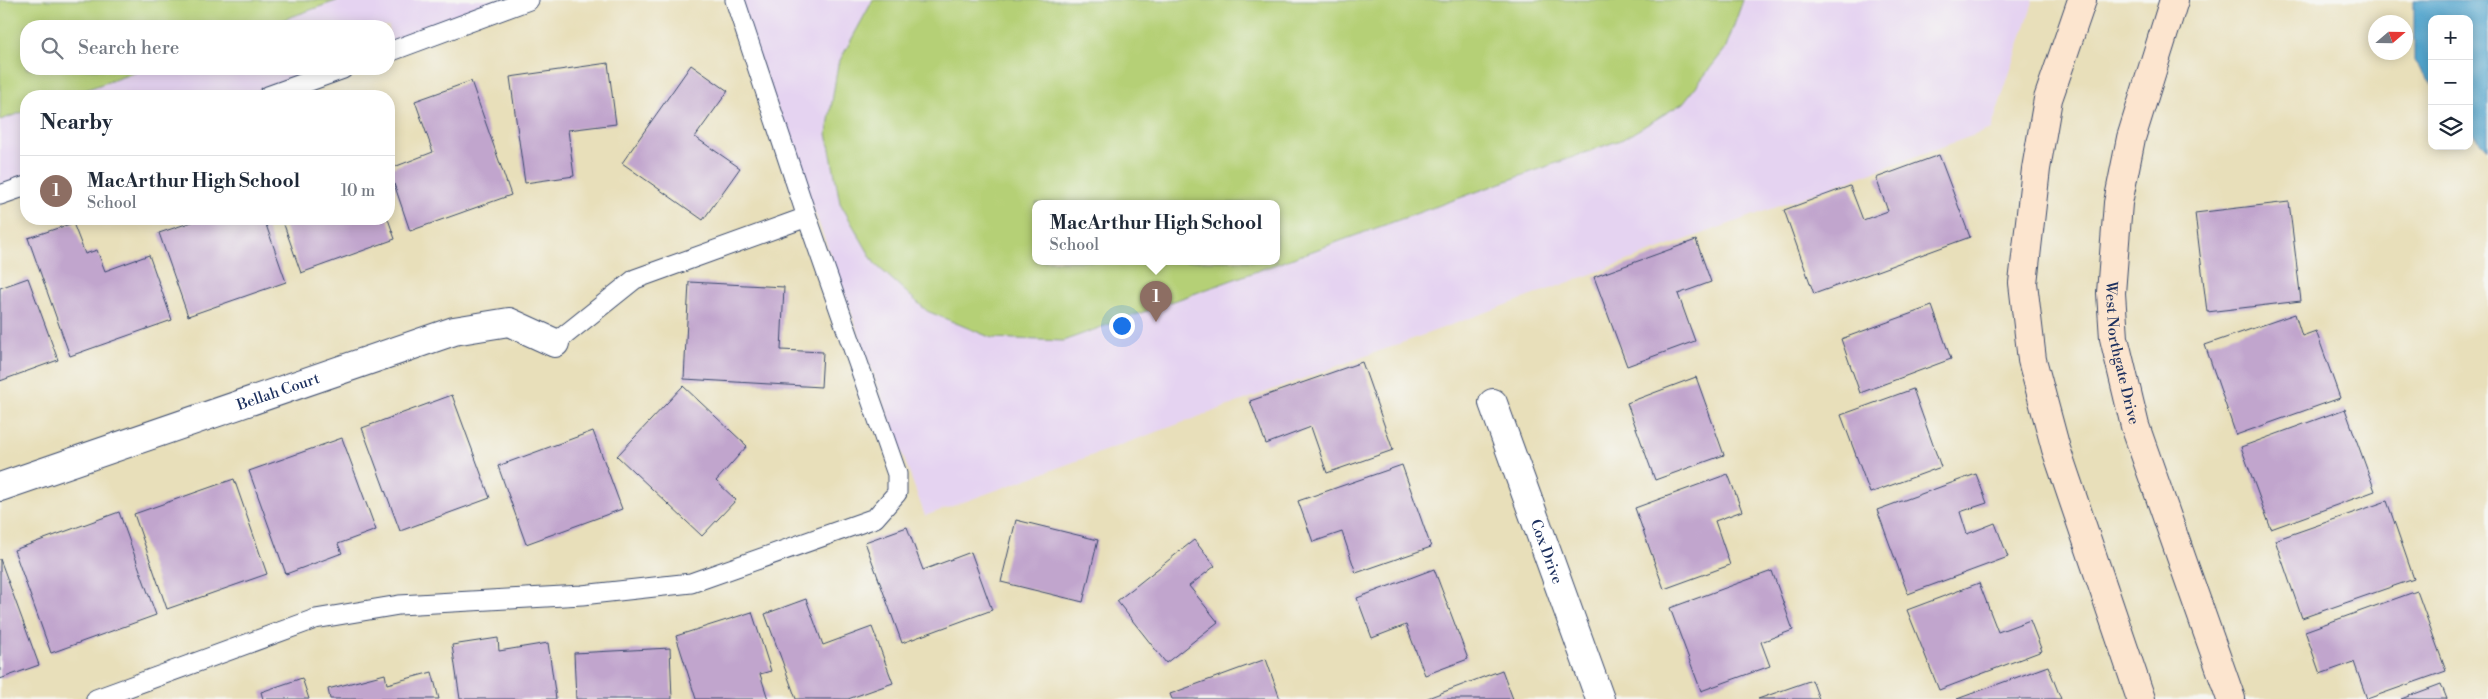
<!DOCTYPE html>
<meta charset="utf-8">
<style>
body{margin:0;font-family:"Libre Bodoni",serif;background:#f2f2f3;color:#1f2937}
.controls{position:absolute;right:15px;top:15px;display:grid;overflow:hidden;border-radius:10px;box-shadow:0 2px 12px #0003}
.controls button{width:45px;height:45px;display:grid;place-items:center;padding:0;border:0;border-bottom:1px solid #e0e1e3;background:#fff;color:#1f2937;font:25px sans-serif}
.compass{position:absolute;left:2368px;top:15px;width:45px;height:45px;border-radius:50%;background:#fff;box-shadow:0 2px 12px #0003;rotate:70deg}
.you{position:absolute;left:1121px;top:325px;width:18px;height:18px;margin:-12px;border:4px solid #fff;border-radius:50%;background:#1a73e8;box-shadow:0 0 0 8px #1a73e833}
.badge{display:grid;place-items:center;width:32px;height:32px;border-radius:50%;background:#b5179e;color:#fff;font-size:16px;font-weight:700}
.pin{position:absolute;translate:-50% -41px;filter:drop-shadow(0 1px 2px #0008)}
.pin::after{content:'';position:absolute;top:26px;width:18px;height:15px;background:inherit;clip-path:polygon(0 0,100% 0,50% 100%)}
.popup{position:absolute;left:1032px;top:200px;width:248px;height:65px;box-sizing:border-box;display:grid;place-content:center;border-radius:10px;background:#fff;filter:drop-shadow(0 1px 4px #0005);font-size:16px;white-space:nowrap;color:#747a83}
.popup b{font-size:19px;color:#1f2937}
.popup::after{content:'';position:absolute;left:50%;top:100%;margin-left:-10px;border:10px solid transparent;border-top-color:#fff}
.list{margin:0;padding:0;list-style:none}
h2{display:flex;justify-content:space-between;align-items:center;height:65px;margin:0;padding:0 20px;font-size:21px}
h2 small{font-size:16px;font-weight:400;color:#747a83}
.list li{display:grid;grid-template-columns:32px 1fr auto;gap:15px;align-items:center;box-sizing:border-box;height:70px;padding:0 20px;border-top:1px solid #e0e1e3}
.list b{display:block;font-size:19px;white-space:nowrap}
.list p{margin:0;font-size:16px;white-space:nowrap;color:#747a83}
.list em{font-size:16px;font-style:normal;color:#747a83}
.icon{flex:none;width:28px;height:28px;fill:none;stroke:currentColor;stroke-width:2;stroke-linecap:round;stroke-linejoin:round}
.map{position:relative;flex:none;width:2488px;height:699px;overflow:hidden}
.search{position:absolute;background:#fff;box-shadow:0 2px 12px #0003;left:20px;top:20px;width:375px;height:55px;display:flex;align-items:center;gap:12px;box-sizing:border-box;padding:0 18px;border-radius:20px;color:#747a83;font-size:19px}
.panel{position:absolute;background:#fff;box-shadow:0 2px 12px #0003;left:20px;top:90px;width:375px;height:135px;border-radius:20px}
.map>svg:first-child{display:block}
.built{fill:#e5d3f1;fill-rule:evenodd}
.green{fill:#b5d076;stroke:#68806a;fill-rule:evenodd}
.water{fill:#52a5cd;stroke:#366a96}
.building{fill:#c1a5cd}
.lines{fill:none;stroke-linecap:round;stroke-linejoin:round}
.service-casing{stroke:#3a496c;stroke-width:21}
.minor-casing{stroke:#3a496c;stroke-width:30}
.secondary-casing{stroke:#3a496c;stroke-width:30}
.service{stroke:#fff;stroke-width:19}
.minor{stroke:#fff;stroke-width:28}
.secondary{stroke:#fce5cf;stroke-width:28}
.labels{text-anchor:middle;stroke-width:4.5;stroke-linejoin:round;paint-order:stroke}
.street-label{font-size:15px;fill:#1b2f5e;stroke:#f6f6f2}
</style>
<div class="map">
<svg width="2488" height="699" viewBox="0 0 2488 699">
<rect width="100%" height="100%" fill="#f6f6f2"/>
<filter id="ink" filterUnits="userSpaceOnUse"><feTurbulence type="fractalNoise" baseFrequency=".02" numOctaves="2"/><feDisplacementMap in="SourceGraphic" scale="10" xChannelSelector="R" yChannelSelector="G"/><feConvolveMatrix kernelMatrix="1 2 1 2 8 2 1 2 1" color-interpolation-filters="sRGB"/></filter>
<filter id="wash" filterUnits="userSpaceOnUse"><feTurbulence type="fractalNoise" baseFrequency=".0096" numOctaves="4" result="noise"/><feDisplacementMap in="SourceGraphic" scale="20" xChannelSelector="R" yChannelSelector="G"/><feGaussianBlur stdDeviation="1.12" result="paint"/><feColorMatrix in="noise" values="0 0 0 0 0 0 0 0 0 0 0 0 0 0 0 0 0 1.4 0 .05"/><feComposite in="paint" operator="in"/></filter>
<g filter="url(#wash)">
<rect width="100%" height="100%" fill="#e8dfba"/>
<path class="built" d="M0 0H505L389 43V26H26V69H319L244 96H26V177L0 186Z
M738 0H2034L1991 129 925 516ZM1036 203H1276V261H1036Z"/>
<path class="green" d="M0 0H339L265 26H26V69H145L68 96H26V111L0 120Z
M873 0H1743L1726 48 1683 103 1623 139 1063 341 992 338 927 311 875 264 840 203 827 133 838 64ZM1036 203H1276V261H1036Z"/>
<path class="water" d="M2414 0H2488V149L2469 129V19H2432V85L2414 61Z"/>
<g id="blocks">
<path class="building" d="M608 63 616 124 568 130 574 176 525 183 510 77Z
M691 65 728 91 695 137 740 168 703 220 622 163Z
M471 81 511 195 410 231 389 169 433 152 415 101Z
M1939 155 1970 237 1814 294 1784 210 1850 186 1863 220 1888 211 1876 178Z
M2289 202 2301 301 2207 312 2195 213Z
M201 219H264L286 282 188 316 159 233Z
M282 219H388L395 239 301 273Z
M73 223 85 254 97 250 105 271 149 255 172 320 70 356 28 238Z
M1696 240 1711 282 1678 294 1695 341 1627 366 1594 277Z
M28 278 58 360 0 381V288Z
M689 282 784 287 781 350 823 352 821 387 684 379Z
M1932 306 1951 359 1860 393 1841 339Z
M2295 314 2302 336 2316 331 2340 398 2236 435 2205 345Z
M1362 362 1393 450 1327 473 1311 427 1266 444 1250 401Z
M1696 377 1724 455 1655 480 1627 403Z
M683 386 747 446 716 481 736 500 702 536 617 456Z
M1913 389 1941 467 1870 493 1841 415Z
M452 395 490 498 400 531 362 428Z
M2345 409 2375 491 2271 529 2241 447Z
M593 431 622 509 526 544 498 466Z
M342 438 376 530 338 544 342 553 286 574 249 471Z
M1402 465 1431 547 1356 573 1342 532 1313 542 1298 501Z
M1728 474 1742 511 1715 521 1730 565 1664 589 1635 508Z
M1976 474 1987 503 1960 512 1967 534 1995 523 2008 557 1908 594 1877 510Z
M234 479 267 574 167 609 134 514Z
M2387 501 2414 579 2302 618 2275 540Z
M119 512 156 615 51 653 14 550Z
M1016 520 1098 540 1083 602 1001 582Z
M907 527 923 570 971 552 992 610 902 643 865 542Z
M1194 540 1215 566 1189 586 1218 622 1166 663 1117 601Z
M0 559 39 665 0 679Z
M1434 569 1468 659 1425 675 1406 625 1372 638 1357 598Z
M1772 571 1793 630 1761 642 1770 666 1701 691 1670 608Z
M1979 583 1998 632 2030 620 2042 651 1939 690 1907 610Z
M2417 591 2446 671 2367 699 2354 662 2320 674 2305 631Z
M806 599 823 645 872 627 893 683 848 699H796L765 614Z
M752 612 771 671 760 674 768 699H696L676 636Z
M498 638 499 651 548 643 556 699H460L452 645Z
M670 648 672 699H576L574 653Z
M1266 659 1280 699H1172L1170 694Z
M2048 666 2061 699H1957Z
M1502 670 1513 699H1425Z
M432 672 439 699H330L328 689 385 674 387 684Z
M302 678 309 699H263L261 692Z
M1812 680 1819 699H1758Z
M2441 684 2447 699H2401Z"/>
</g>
</g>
<g filter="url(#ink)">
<use href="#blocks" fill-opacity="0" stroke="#3a496c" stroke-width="1"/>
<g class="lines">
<defs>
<path id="service" d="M389 52 529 0
M268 96 343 69
M0 195 26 186
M555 343 635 279 807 217
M96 699 315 619 399 605 582 595 691 583 875 518 897 493V474L807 217 735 0"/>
<g id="minor">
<path id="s1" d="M1493 403 1600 699"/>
<path id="s2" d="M0 487 454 331 509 322 555 343"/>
</g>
<g id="secondary">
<path d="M2082 0 2048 99 2036 169 2023 283 2032 360 2056 449 2141 699"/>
<path id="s3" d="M2174 0 2131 138 2118 203 2111 293 2114 338 2135 426 2231 699"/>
</g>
</defs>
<use href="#service" class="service-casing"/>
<use href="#minor" class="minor-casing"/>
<use href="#secondary" class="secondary-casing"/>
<use href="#service" class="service"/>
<use href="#minor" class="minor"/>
<use href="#secondary" class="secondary"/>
</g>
</g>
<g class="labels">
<g class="street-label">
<text dy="5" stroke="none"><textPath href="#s3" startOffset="362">West Northgate Drive</textPath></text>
<text dy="5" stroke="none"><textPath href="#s2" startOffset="294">Bellah Court</textPath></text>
<text dy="5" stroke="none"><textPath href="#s1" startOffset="158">Cox Drive</textPath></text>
</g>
</g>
</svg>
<div class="controls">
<button>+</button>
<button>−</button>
<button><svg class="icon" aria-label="layers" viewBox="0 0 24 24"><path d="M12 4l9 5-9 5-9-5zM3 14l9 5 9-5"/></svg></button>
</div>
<svg class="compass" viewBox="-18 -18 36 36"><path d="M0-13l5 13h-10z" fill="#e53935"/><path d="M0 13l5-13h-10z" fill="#747a83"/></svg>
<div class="you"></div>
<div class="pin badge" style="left:1156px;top:322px;background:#8d6e63">1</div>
<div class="popup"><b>MacArthur High School</b>School</div>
<div class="search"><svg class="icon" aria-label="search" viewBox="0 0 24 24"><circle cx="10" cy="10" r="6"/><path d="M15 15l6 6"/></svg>Search here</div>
<section class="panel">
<h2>Nearby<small></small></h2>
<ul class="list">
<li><span class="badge" style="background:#8d6e63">1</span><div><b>MacArthur High School</b><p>School</p></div><em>10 m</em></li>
</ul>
</section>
</div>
